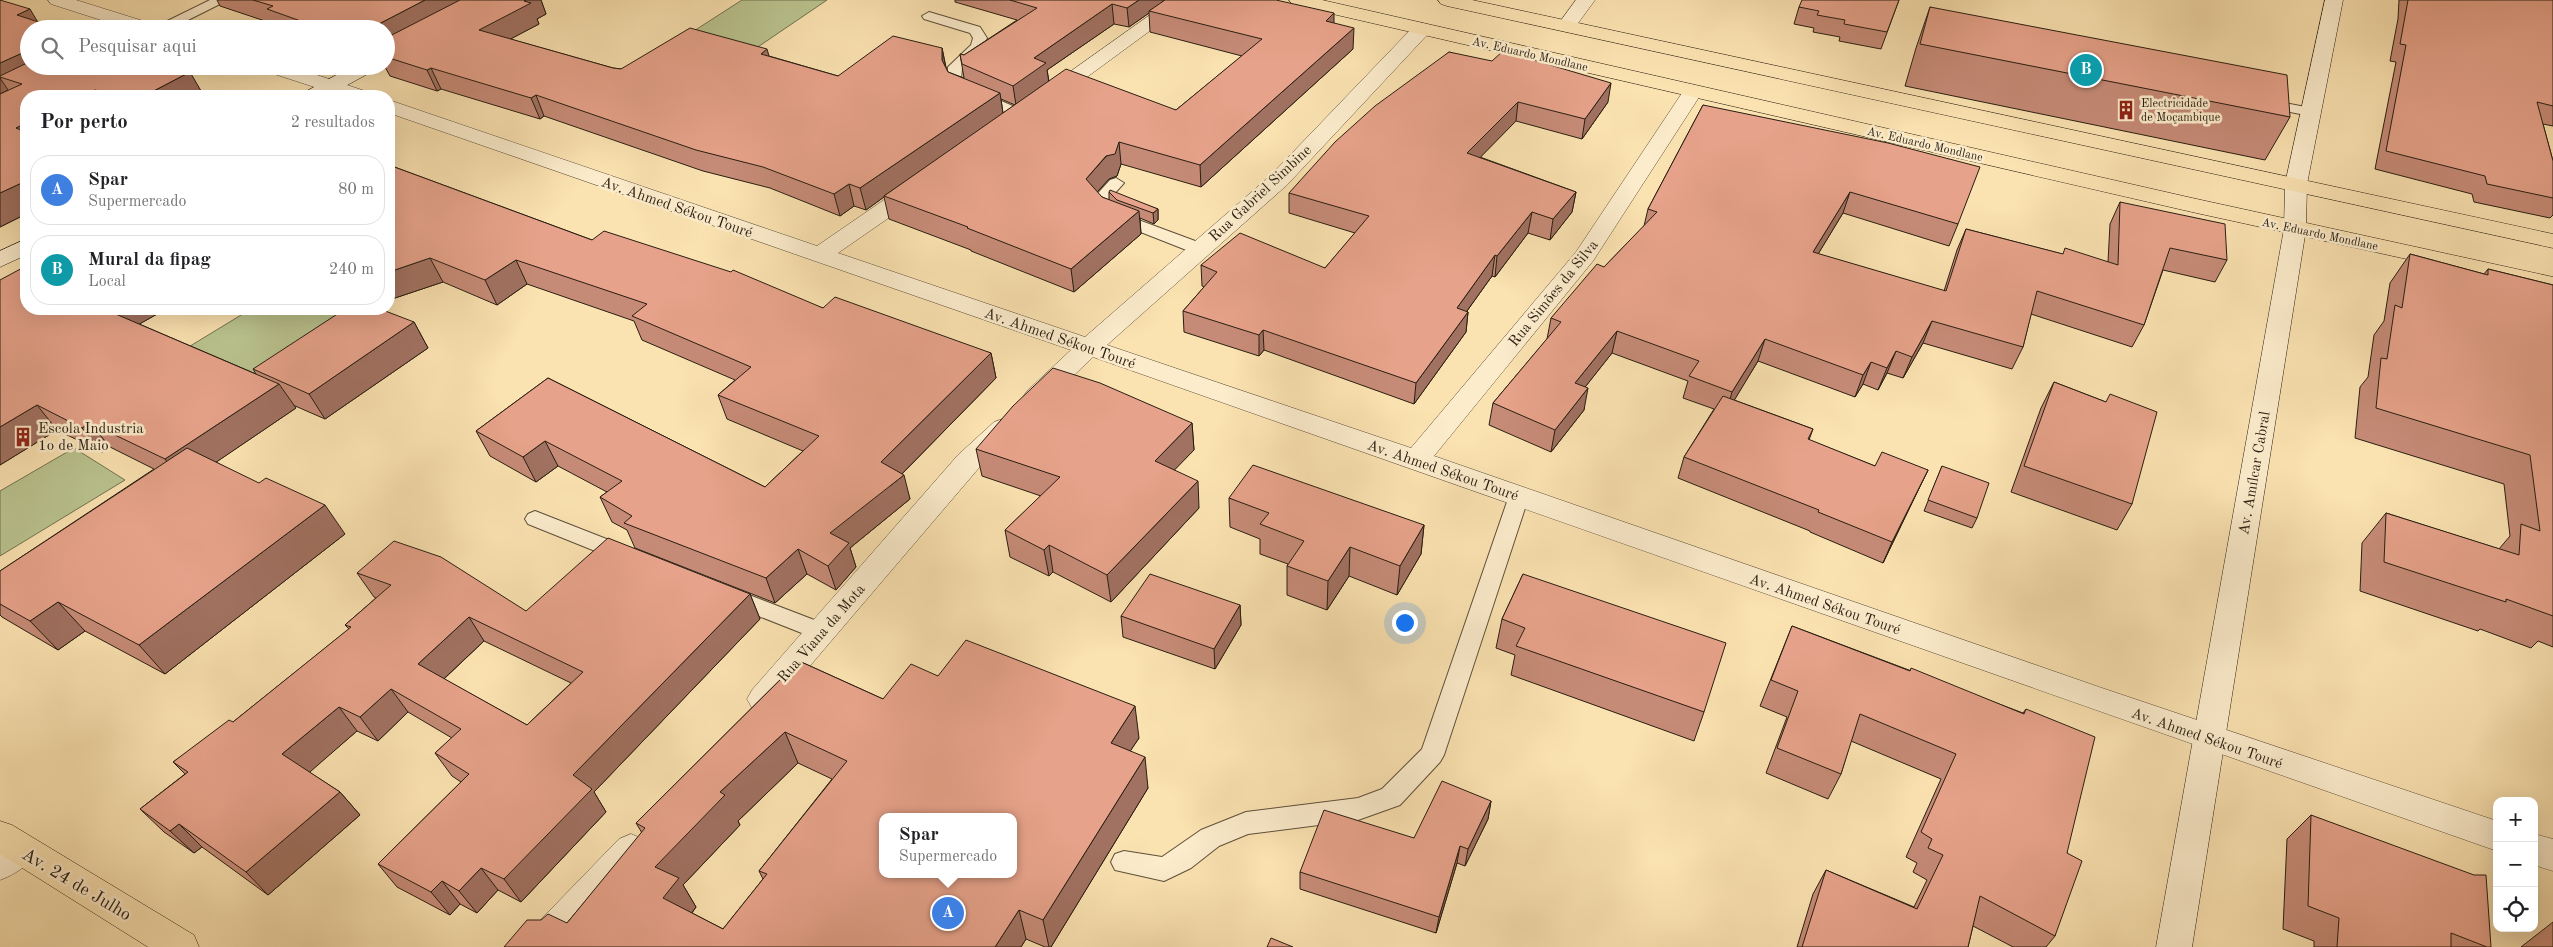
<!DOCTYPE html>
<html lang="pt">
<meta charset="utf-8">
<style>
body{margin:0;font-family:"Old Standard TT",serif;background:#f6f6f6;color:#202124}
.controls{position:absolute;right:15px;bottom:15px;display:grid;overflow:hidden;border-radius:10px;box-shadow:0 5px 20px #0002}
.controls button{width:45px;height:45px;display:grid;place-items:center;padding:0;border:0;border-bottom:1px solid #e0e0e0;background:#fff;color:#202124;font:25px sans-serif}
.you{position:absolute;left:1404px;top:622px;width:18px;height:18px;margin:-12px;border:4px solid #fff;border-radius:50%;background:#1a73e8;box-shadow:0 0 0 8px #1a73e833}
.badge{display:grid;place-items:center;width:32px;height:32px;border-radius:50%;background:#2563eb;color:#fff;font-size:16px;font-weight:700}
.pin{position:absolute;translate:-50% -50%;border:2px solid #fff;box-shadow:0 1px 5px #0006}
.popup{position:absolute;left:879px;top:813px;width:138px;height:65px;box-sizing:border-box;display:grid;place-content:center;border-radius:10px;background:#fff;filter:drop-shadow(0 1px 4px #0005);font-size:16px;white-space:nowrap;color:#757577}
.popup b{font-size:19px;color:#202124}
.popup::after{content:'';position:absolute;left:50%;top:100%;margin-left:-10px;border:10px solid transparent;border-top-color:#fff}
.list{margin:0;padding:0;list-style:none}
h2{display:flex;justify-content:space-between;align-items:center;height:65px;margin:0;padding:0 20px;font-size:21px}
h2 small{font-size:16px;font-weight:400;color:#757577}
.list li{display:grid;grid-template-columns:32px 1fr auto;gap:15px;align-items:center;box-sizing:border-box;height:70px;margin:0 10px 10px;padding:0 10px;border:1px solid #e0e0e0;border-radius:20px}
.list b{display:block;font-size:19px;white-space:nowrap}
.list p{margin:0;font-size:16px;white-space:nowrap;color:#757577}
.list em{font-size:16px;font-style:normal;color:#757577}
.icon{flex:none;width:28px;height:28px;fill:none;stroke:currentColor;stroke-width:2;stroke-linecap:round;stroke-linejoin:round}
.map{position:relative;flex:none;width:2553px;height:947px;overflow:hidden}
.search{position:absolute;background:#fff;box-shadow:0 5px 20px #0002;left:20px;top:20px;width:375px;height:55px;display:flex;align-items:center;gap:12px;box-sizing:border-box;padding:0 18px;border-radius:28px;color:#757577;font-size:19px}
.panel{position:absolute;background:#fff;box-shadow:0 5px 20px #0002;left:20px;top:90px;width:375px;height:225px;border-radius:20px}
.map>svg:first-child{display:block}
.green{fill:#bac48f;stroke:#717150}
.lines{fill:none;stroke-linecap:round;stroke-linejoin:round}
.lane-casing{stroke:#5d4f39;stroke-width:2}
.street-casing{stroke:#5d4f39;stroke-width:1}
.secondary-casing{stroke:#281e11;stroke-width:1}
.primary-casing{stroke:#281e11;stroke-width:1}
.lane{fill:#fceccc;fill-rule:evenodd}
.street{fill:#fceccc;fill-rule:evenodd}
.secondary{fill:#fceccc;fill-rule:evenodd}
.primary{fill:#fbe2b1;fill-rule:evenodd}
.wall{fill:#c68b77;stroke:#281e11;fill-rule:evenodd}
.shaded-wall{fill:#a17161;stroke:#281e11}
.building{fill:#e6a28a;stroke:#281e11;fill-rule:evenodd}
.labels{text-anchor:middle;stroke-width:5;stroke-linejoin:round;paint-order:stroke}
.far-street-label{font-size:12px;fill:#281e11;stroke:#fceccc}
.far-poi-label{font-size:12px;fill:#281e11;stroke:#fceccc;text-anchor:start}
.street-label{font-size:15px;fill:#281e11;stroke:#fceccc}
.poi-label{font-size:15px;fill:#281e11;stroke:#fceccc;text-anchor:start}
.near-street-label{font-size:18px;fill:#281e11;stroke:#fceccc}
</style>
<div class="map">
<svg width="2553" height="947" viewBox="0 0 2553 947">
<rect width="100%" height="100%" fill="#fbe2b1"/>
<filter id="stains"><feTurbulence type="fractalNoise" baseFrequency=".004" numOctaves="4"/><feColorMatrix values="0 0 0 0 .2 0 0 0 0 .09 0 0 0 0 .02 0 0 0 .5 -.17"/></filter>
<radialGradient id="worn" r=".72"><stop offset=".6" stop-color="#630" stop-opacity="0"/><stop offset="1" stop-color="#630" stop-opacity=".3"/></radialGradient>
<path class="green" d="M742 0H827L746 55 683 38Z
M251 309H324L360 324 259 391 177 354Z
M74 448 125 480 0 556V491Z"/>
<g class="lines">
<defs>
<path id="lane" d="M210 0H228L170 29H151Z
M929 12 980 27 987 38 982 50 962 68 961 80 964 85 1027 112 1029 115 1027 118H1017L953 91 947 80 948 67 971 45 973 38 970 33 924 19 922 16Z
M2263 99 2311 108 2318 112 2311 116 2258 106 2256 103Z
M1116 178 1124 183 1107 202 1117 212 1206 245 1208 249 1206 253H1194L1105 218 1090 202 1110 180Z
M1519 489 1526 491 1529 496 1444 755 1440 762 1400 805 1358 820 1248 834 1219 846 1191 868 1164 881 1115 870 1111 862 1115 854 1124 851 1162 857 1201 830 1246 812 1358 798 1382 789 1422 749 1509 496 1512 491Z
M535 511 632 549 636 555 632 561 625 563 528 524 525 519 528 514Z
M731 588 830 626 833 632 830 638 822 641 723 602 720 596 723 590Z"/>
<path id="street" d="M48 0H76L156 25 158 29H129L51 4Z
M1171 0H1192L1057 99H1043L1040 95 1043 91Z
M1576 0H1595L1573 30H1559L1557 26Z
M1422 23 1429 25 1431 29 1429 33 1287 185 1107 345 1411 448 1576 252 1686 87H1700L1703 91 1593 261 1434 456 2102 688 2497 821V851L1093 357 1045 403 1036 406 1027 403 1023 397 1027 391 1071 350 389 113V100L817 246 910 182 918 180 926 182 929 187 926 192 838 253 1085 337 1271 175 1415 25Z
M259 66H290L368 92 371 96H342L262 70Z
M1003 419 1012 422 1016 428 1012 434 978 469 774 708 763 712 752 708 747 699 752 690 958 455 994 422Z
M20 833 32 838 37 849C30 865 16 874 0 880V844Z
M631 834 643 839 648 850 643 861 563 947H521L526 935 619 839Z
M2534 834 2553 839V871L2534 865Z"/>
<path id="secondary" d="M2325 0H2343L2307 184 2306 229 2192 947H2156L2284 229 2285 184Z
M353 66H378L375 70 327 96H302L305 92Z
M26 239V255L0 267V251Z"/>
<path id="primary" d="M1289 0H1322L2192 198 2553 277V291L2192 212 1298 6 1292 4Z
M1438 0H1472L2553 234V248L1447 6 1441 4Z
M0 821 12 825 194 935 199 947H148L0 854Z"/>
</defs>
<use href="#lane" class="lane-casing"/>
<use href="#street" class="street-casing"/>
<use href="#secondary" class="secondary-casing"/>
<use href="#primary" class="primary-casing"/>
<use href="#lane" class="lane"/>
<use href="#street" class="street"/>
<use href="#secondary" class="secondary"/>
<use href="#primary" class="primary"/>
</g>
<path class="wall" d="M0 0 29 29V66L204 96H26V214L0 227Z
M217 0H541L546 14 537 19 539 24 510 39 613 68 621 69 769 56 838 76 942 48 946 67 948 72 964 78 960 54 964 55 1017 20 955 2V0H1163V1L1334 23 1353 49 1201 187 1121 164 1117 176 1109 179 1097 192 1102 197 1109 200V192L1158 209V220L1154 224 1140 218 1141 234 1074 292 971 251V250L889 219 884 197 866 210 854 206 840 216 770 188 703 171 544 116 540 119 441 89 437 91 390 76 385 67 383 66H386V29H277L274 24 220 6ZM1149 13 1150 32 1242 56 1176 110 1049 81 1047 70 1114 24 1129 27ZM1001 99 1015 105 1003 113Z
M1899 0 1881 49 1839 41 1840 37 1813 32 1814 28 1794 24 1799 7Z
M2399 0H2553V126L2543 124 2553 161V215L2550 218 2474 202 2472 194 2375 169 2396 62 2390 61 2398 19Z
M1930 7 2290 117 2265 160 1905 86 1916 48Z
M1449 52 1608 102 1582 139 1516 121 1480 157 1576 192 1572 212 1550 240 1528 233 1495 277 1492 276 1467 311 1468 312 1466 332 1414 404 1264 350 1259 356 1184 332 1183 311 1204 287 1202 286 1201 265 1325 268 1355 233 1289 213V193Z
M1703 105 1958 224 1949 246 1843 213 1818 254 1944 291 1957 250 1966 229 2062 254 2108 262 2110 224 2120 202 2227 260 2215 282 2163 270 2144 325 2132 347 2031 314 2023 347 2012 369 1923 343 1903 378 1887 373 1878 390 1863 384 1855 397 1758 361 1734 400 1813 429 1809 440 1875 466 1928 470 1883 563 1810 532V531L1678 478 1684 457 1714 409 1683 398 1688 381 1612 353 1585 387 1584 410 1551 452 1489 425 1493 403 1547 339 1551 318 1604 267 1644 226 1648 209Z
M389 165 592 240 823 308 991 353 996 378 902 474 910 499 850 548 856 567 836 590 807 574 775 603 635 548 627 530 612 522 600 497 607 492 558 466 536 482 490 456 476 431 548 378 765 487 803 451 727 419 718 395 735 380 642 340 634 321 527 284 497 305 443 282 389 300Z
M2410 254 2484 274 2488 269 2553 285V647L2538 641 2531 648 2480 629 2478 631 2360 591 2362 543 2386 513 2499 549 2510 536 2504 484 2355 438 2360 387 2368 377 2374 335 2384 321 2390 283Z
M26 309H166L139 324 256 374 253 369 414 322 428 348 325 419 293 405 296 408 216 462 345 534 165 674 85 631 58 650 2 617 0 615V571L154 469 110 447 102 452 57 430 0 465Z
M2054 382 2106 402 2132 504 2117 530 2011 492 2041 408Z
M1192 423 1194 450 1174 470 1199 508 1111 602 1053 572 1049 576 1010 557 1005 530 1041 496 982 476 976 449Z
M1942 466 1977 518 1972 528 1924 511Z
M1229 498 1424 525 1421 554 1397 595 1349 576 1327 610 1287 595V566L1288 564 1260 554V539L1230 527Z
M357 573 526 611 750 594 760 619 594 792 606 812 521 902 498 890 477 913 460 904 450 915 397 887 378 864 461 782 452 776 435 753 452 738 408 712 378 741 357 731 309 772 340 792 360 815 268 895 202 847 194 853 164 832 140 809 185 774 173 762 233 722 349 629 345 625 376 598 374 597ZM484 641 571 683 527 725 444 679Z
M1523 574 1704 712 1694 741 1511 675 1515 655 1496 648 1502 619Z
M1240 605 1241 625 1215 669 1123 637 1121 616Z
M1792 626 2023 713 2026 709 2067 853 2055 936 2046 947H2013L1973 926 1968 947H1797L1813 894 1826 870 1914 907 1927 880 1913 872 1917 863 1906 857 1941 779 1851 741 1841 774 1828 799 1766 773 1787 717 1760 706Z
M799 661 883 699 938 676 1139 738 1130 751 1148 788 1051 947H1045L1026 939 1021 947H504L567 923 642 833 636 823ZM798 763 832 779 759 871 763 879 723 929 692 913 696 907 683 885 740 825 738 821Z
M1491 801 1488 819 1465 866 1457 863 1436 933 1300 889V872L1414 838Z
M2311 815 2491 947H2314V941L2283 929 2287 839Z
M2553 922V947H2521Z"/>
<path class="shaded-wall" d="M425 0H472L386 46V29H375V26Z
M526 0H541L546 14 537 19 539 24 488 51 479 30Z
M1139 0H1163V3L1149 11V13L1129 27 1127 8Z
M1112 4 1114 24 1047 70 1049 83 1016 105 1013 86 1034 58Z
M30 9 42 29 17 15Z
M1334 13V34L1326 21Z
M1354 28 1353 49 1201 187 1200 165Z
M942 48 946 69 942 60Z
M767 49 773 70 761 54Z
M29 50V66L0 77V63Z
M431 68 441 89 437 91 427 70Z
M190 72 204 96H144Z
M0 78 8 90 0 94Z
M1611 83 1608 102 1582 139 1585 119Z
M95 90 99 96H81Z
M1000 93 1003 114 884 196V197L866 210 860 188Z
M536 95 544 116 540 119 531 98Z
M1518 102 1516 121 1465 173 1467 153Z
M26 123V142L16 128Z
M1119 142 1121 164 1117 176 1109 179 1088 202 1086 179Z
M26 181V214L0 227V193Z
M849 184 854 206 840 216 834 194Z
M1576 192 1572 212 1550 240 1553 219Z
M1850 192 1843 213 1806 274 1813 252Z
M1158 209V220L1154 224 1153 213Z
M1139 211 1141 234 1074 292 1071 269Z
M1532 212 1528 233 1495 277 1497 256Z
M1495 255 1492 276 1454 329 1457 308Z
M430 258 443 282 389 300V272Z
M516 260 527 284 497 305 485 280Z
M104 309H166L122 334Z
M1468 312 1466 332 1414 404 1416 383Z
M1932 321 1923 343 1903 378 1912 357Z
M414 322 428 348 325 419 309 394Z
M1263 330 1264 350 1259 356V335Z
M1617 331 1612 353 1571 405 1575 383Z
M1765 339 1758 361 1726 414 1732 392Z
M1896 351 1887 373 1878 390 1887 368Z
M991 353 996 378 890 486 904 475 910 499 850 548 856 567 836 590 828 566 830 533 881 462Z
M1871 362 1863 384 1855 397 1863 375Z
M279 384 296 408 184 484 165 459Z
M1588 388 1584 410 1551 452 1555 430Z
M37 405 57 430 0 465V427Z
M90 423 110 447 102 452 82 428Z
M1192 423 1194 450 1157 488 1155 461Z
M545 441 558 466 536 482 523 457Z
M1928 470 1918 490 1883 563 1892 542Z
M1198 481 1199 508 1111 602 1107 575Z
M325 505 345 534 165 674 139 645Z
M1424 525 1421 554 1397 595 1400 566Z
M1049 545 1053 572 1049 576 1044 550Z
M1350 547 1349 576 1327 610 1328 581Z
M798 549 807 574 775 603 766 578Z
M750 594 760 619 594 792 606 812 521 902 504 879 573 775Z
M58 602 85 631 58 650 30 621Z
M1240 605 1241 625 1215 669 1214 649Z
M469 617 484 641 434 688 418 664Z
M391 689 408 712 378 741 360 717Z
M1135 706 1139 738 1115 774 1111 743Z
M339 707 357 731 303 778 282 754Z
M785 732 798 763 738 821 740 825 683 885 696 907 681 927 663 898 655 867 720 792Z
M1145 757 1148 788 1051 947H1049L1043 920Z
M340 792 360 815 268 895 246 872Z
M1491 801 1488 819 1465 866 1468 849Z
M179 824 202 847 194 853 170 831Z
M1460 846 1457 863 1436 933 1439 917Z
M481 868 498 890 477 913 459 891Z
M442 881 460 904 450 915 431 892Z
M1019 910 1026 939 1021 947H995Z"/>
<path class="building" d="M0 0 30 9 17 15 60 29H29V50L0 63Z
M253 0H425L375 26V29H323L267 9 273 6Z
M460 0H526L524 1 531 3 479 30 613 68 621 69 690 28 767 49 761 54 838 76 893 36 942 48V60L948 72 1000 93 860 188 849 184 834 194 763 167 696 150 536 95 531 98 431 68 427 70 386 57V51L388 50H386V38Z
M1010 0H1139L1127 8 1112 4 1034 58 1046 63 1013 86 962 64 960 54 964 55 1037 8Z
M1165 0H1276L1334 13 1326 21 1354 28 1200 165 1119 142 1115 154 1106 156 1086 179 1102 197 1139 211 1071 269 967 228 968 227 884 196 1066 69 1176 110 1262 39 1149 11Z
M1802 0H1899L1887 32 1844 24 1845 20 1817 15 1819 11 1799 7Z
M2408 0H2553V106L2537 102 2553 161V198L2487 184 2485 176 2386 151 2406 45 2400 44Z
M1930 7 2287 75 2290 117 1920 44Z
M1503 51 1611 83 1585 119 1518 102 1467 153 1576 192 1553 219 1532 212 1497 256 1495 255 1457 308 1468 312 1416 383 1263 330 1259 335 1183 311 1217 272 1201 265 1240 233 1325 268 1369 216 1289 193 1335 142 1375 106 1449 52 1492 61Z
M29 62V66H173L190 72 144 96H118L95 90 81 96H26V123L16 128 26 132V181L0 193V94L22 84 0 77V76Z
M1703 105 1888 143 1980 167 1958 224 1850 192 1813 252 1946 291 1966 229 2063 254 2065 248 2118 265 2120 202 2225 224 2227 260 2170 248 2144 325 2037 291 2023 347 1932 321 1912 357 1896 351 1887 368 1871 362 1863 375 1765 339 1732 392 1689 376 1699 361 1617 331 1575 383 1588 388 1555 430 1493 403 1561 322 1551 318 1597 264 1604 267 1657 212 1648 209Z
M389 165 592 240 604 231 731 272 733 270 823 308 835 297 991 353 881 462 904 475 830 533 849 543 828 566 798 549 766 578 624 523 632 516 600 497 622 481 545 441 523 457 476 431 548 378 765 487 819 436 718 395 751 367 632 316 647 304 516 260 485 280 430 258 389 272Z
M1110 190 1158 209 1153 213 1117 200 1109 192Z
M2410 254 2488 275V269L2553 285V616L2506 599V602L2384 562 2386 513 2519 555 2521 524 2540 531 2530 455 2376 408 2381 358 2387 359 2395 305 2402 308Z
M26 266V309H105H104L279 384 165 459 90 423 82 428 37 405 0 427V280Z
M345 309H380L414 322 309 394 253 369Z
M1053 368 1100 383 1192 423 1155 461 1198 481 1107 575 1049 545 1044 550 1005 530 1060 477 976 449 1013 406Z
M2054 382 2106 402 2110 394 2157 412 2132 504 2024 466Z
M1723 396 1813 429 1808 439 1875 466 1882 452 1928 470 1892 542 1818 512 1819 510 1684 457Z
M187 448 259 483 266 478 325 505 139 645 58 602 30 621 0 604V571Z
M1253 465 1424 525 1400 566 1350 547 1328 581 1287 566 1304 541 1260 524 1269 513 1229 498Z
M1942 466 1989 483 1977 518 1928 500Z
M608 538 750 594 573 775 592 789 504 879 481 868 459 891 442 881 431 892 378 864 469 774 435 753 461 729 391 689 360 717 339 707 282 754 340 792 246 872 179 824 170 831 140 809 188 772 173 762 229 720 233 722 351 627 345 625 391 585 357 573 394 541 441 557 526 611ZM469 617 583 672 527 725 418 664Z
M1150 574 1240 605 1214 649 1121 616Z
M1523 574 1726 643 1704 712 1516 646 1525 628 1502 619Z
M1792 626 1910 671 1911 668 2024 714 2026 709 2095 737 2067 853 2082 861 2055 936 1980 896 1968 947H1802L1826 870 1917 909 1943 855 1928 848 1932 839 1921 832 1956 754 1860 714 1841 774 1777 748 1798 691 1771 680Z
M966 640 1135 706 1111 743 1145 757 1043 920 1019 910 995 947H504L527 920H541L548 914 567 923 645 828 636 823 799 661 883 699 911 664 938 676ZM785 732 847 761 759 871 767 874 723 929 663 898 679 878 655 867 725 795 720 792ZM883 817H1013V874H883Z
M1442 781 1491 801 1468 849 1460 846 1439 917 1300 872 1324 810 1414 838Z
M2311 815 2474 875H2486L2491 947H2487L2451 933V947H2337L2339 918 2308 906Z
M1271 938 1293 947H1267Z"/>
<defs>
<symbol id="building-bare" viewBox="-9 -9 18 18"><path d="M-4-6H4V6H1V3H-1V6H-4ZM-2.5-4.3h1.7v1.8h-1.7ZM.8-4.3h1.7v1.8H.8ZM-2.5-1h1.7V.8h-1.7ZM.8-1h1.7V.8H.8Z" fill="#8f2418" stroke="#fceccc" stroke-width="2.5" paint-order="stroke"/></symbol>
</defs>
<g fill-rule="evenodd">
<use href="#building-bare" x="2112" y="96" width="28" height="28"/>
<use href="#building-bare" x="9" y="423" width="28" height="28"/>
</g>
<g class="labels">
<g class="far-street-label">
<text transform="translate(1530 54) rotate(13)" y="4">Av. Eduardo Mondlane</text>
<text transform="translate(1925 144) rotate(13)" y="4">Av. Eduardo Mondlane</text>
<text transform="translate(2320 234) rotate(12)" y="4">Av. Eduardo Mondlane</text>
</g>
<g class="far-poi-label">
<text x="2141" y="107">Electricidade<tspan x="2141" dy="14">de Moçambique</tspan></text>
</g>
<g class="street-label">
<text transform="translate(1260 193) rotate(-43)" y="5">Rua Gabriel Simbine</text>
<text transform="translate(677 207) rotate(19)" y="5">Av. Ahmed Sékou Touré</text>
<text transform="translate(1553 293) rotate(-51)" y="5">Rua Simões da Silva</text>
<text transform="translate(1060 338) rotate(19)" y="5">Av. Ahmed Sékou Touré</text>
<text transform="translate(1443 470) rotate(19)" y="5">Av. Ahmed Sékou Touré</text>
<text transform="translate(2254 473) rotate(-80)" y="5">Av. Amílcar Cabral</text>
<text transform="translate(1825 604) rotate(19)" y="5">Av. Ahmed Sékou Touré</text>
<text transform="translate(821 633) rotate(-49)" y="5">Rua Viana da Mota</text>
<text transform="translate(2207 738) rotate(19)" y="5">Av. Ahmed Sékou Touré</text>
</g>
<g class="poi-label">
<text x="38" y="433">Escola Industria<tspan x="38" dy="17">1o de Maio</tspan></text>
</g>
<g class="near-street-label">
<text transform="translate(77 884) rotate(31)" y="6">Av. 24 de Julho</text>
</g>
</g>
<rect width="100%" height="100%" filter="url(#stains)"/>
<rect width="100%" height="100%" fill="url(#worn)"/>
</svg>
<div class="controls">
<button>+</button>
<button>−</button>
<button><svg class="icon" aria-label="locate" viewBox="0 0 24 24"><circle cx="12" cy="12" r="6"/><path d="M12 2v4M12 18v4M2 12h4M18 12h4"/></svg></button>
</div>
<div class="you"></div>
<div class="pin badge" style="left:948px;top:913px;background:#3f7fe0">A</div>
<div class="popup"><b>Spar</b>Supermercado</div>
<div class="pin badge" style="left:2086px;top:70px;background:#0f9aa8">B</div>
<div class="search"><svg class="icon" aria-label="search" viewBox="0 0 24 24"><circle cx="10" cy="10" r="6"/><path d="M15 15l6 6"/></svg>Pesquisar aqui</div>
<section class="panel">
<h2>Por perto<small>2 resultados</small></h2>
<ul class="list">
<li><span class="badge" style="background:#3f7fe0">A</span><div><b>Spar</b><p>Supermercado</p></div><em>80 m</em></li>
<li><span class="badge" style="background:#0f9aa8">B</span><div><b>Mural da fipag</b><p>Local</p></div><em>240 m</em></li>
</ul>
</section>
</div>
